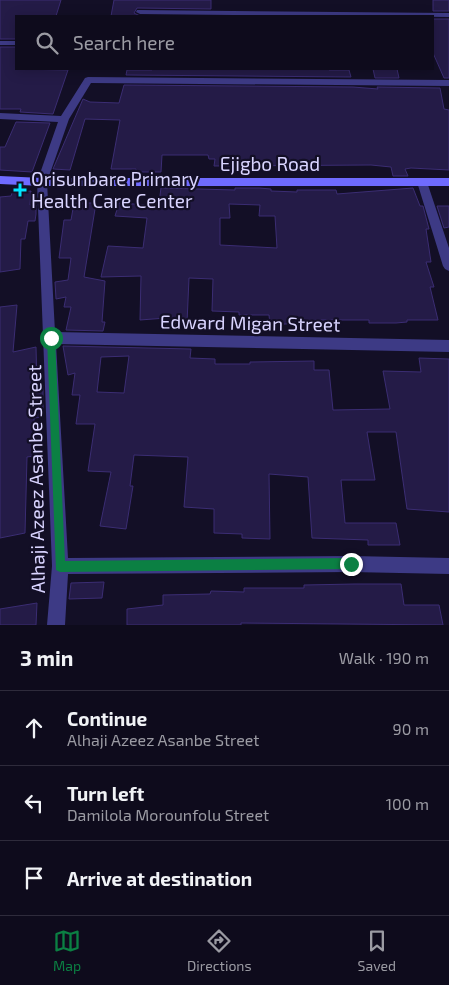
<!DOCTYPE html>
<meta charset="utf-8">
<style>
body{margin:0;font-family:"Exo 2",sans-serif;background:#171425;color:#f1f3f6}
.stop{position:absolute;width:15px;height:15px;margin:-11px;border:4px solid #0b8043;border-radius:50%;background:#fff}
.stop.end{background:#0b8043;border-color:#fff;box-shadow:0 1px 5px #0008}
.list{margin:0;padding:0;list-style:none}
h2{display:flex;justify-content:space-between;align-items:center;height:65px;margin:0;padding:0 20px;font-size:21px}
h2 small{font-size:16px;font-weight:400;color:#9b9ba3}
.list li{display:grid;grid-template-columns:32px 1fr auto;gap:15px;align-items:center;box-sizing:border-box;height:75px;padding:0 20px;border-top:1px solid #2e2b3b}
.list b{display:block;font-size:19px;white-space:nowrap}
.list p{margin:0;font-size:16px;white-space:nowrap;color:#9b9ba3}
.list em{font-size:16px;font-style:normal;color:#9b9ba3}
.icon{flex:none;width:28px;height:28px;fill:none;stroke:currentColor;stroke-width:2;stroke-linecap:round;stroke-linejoin:round}
.map{position:relative;flex:none;width:449px;height:625px;overflow:hidden}
.search{position:absolute;background:#0e0b1c;box-shadow:0 2px 12px #0003;left:15px;right:15px;top:15px;height:55px;display:flex;align-items:center;gap:12px;box-sizing:border-box;padding:0 18px;border-radius:0px;color:#9b9ba3;font-size:19px}
.sheet{height:290px;background:#0e0b1c}
nav{display:flex;justify-content:space-around;align-items:center;box-sizing:border-box;height:70px;border-top:1px solid #2e2b3b;background:#0e0b1c;font-size:14px;color:#9b9ba3}
nav a{display:grid;justify-items:center;gap:2px}
nav .on{color:#0b8043}
.map>svg:first-child{display:block}
.building{fill:#241b47;stroke:#3b2d73;fill-rule:evenodd}
.lines{fill:none;stroke-linecap:round;stroke-linejoin:round}
.street{fill:#3d3a85;fill-rule:evenodd}
.secondary{fill:#6f6bff;fill-rule:evenodd}
.route{fill:#0b8043}
.poi-dot{fill:#00e5ff;stroke:#130f26;stroke-width:2}
.labels{text-anchor:middle;stroke-width:4.5;stroke-linejoin:round;paint-order:stroke}
.street-label{font-size:19px;fill:#d9d4ff;stroke:#130f26}
.poi-label{font-size:19px;fill:#d9d4ff;stroke:#130f26;text-anchor:start}
</style>
<div class="map">
<svg width="449" height="625" viewBox="0 0 449 625">
<rect width="100%" height="100%" fill="#130f26"/>
<path class="building" d="M0 0H61L56 16H16V39H0Z
M114 0H211V9L137 8 134 13 140 16H179H111Z
M433 0H449V11H433Z
M433 19H449V78H444L433 53Z
M0 47H16V69L68 70 53 114 20 112 21 109H0Z
M152 69H329V70H349L351 77 126 75 127 70H152Z
M373 69H397L399 78H375Z
M124 85 353 87 378 89 377 87 440 88 444 109 449 110V170L411 168 405 169 408 176H393L391 167 371 165 214 166 215 159H209L208 155H162L161 172H136V169H111L120 120 85 119 70 170 53 169 83 99 90 102 119 103Z
M16 122 50 123 32 172 0 170V147H5Z
M161 188 235 190V188H259L271 189V191L297 192V190H336L337 194 413 188 420 206H423L429 229H426L431 262H426L434 287H430L438 320H407V322L396 323H369V320H315V322L270 325 269 315H239V312L212 311 213 279 189 278 187 323H165L166 318 140 320 141 276 101 277 108 246 143 248 147 218 115 216 119 203 148 205V203H159ZM229 204 260 205 259 216H275L277 248 220 245V218H230Z
M31 191 30 205H36V214L35 221H28L25 239H21L20 269 0 272V197L11 196 12 193Z
M74 203H96L84 277 105 281 102 322H105L103 331 66 330 71 307H64L66 297 56 299 55 282 68 280 71 258H59L64 220H71Z
M437 206H449V227L444 228Z
M17 305 13 352 36 347 37 386 43 385V417L34 418V456L27 457 25 533 0 538V307Z
M63 346 191 349 190 358 215 359V364H250V362L314 361V370H329L333 410 390 409 383 371 421 372 419 358 449 359V512L407 509 396 432H367L375 480H341L345 523H396L400 545H368V540L312 538 308 477 269 474 270 539 242 538V534L214 533V509L184 507 188 457 134 455 130 486H133L126 529 100 526 111 472 88 471 95 424H76L80 395H72L75 373 68 375ZM129 356 124 393 97 392 101 357Z
M104 582 102 598 69 599 71 583Z
M355 584H401L404 605H439L443 625 241 623V625H127V609L163 605V595L210 594 211 591 244 592V588H304V585Z
M37 603 36 625H0V609Z"/>
<g class="lines">
<path class="street" d="M137 10 449 13V17L140 14 136 12Z
M0 41H16V45H0Z
M88 77 449 80V86L91 83 69 119 47 182 55 332 449 340V352L56 344 68 558 351 556 449 558V574L351 572 68 574 65 625H47L52 566 37 182 58 122 0 119V113L61 116 85 78Z
M422 178 427 182 449 248V271L445 269 443 266 417 182Z"/>
<path class="secondary" d="M0 176 42 178H449V186H42L0 184Z"/>
</g>
<path class="route" d="M51 334 55 338 65 561 351 558 354 560 356 564 354 568 351 569 60 572 56 570 47 338Z"/>
<path class="poi-dot" d="M17.5 182.5h5v5h5v5h-5v5h-5v-5h-5v-5h5z"/>
<g class="labels">
<g class="street-label">
<text x="270" y="171">Ejigbo Road</text>
<text transform="translate(250 323) rotate(1)" y="7">Edward Migan Street</text>
<text transform="translate(36 479) rotate(-91)" y="7">Alhaji Azeez Asanbe Street</text>
</g>
<g class="poi-label">
<text x="31" y="186">Orisunbare Primary<tspan x="31" dy="22">Health Care Center</tspan></text>
</g>
</g>
</svg>
<div class="stop" style="left:51px;top:338px"></div>
<div class="stop end" style="left:351px;top:564px"></div>
<div class="search"><svg class="icon" aria-label="search" viewBox="0 0 24 24"><circle cx="10" cy="10" r="6"/><path d="M15 15l6 6"/></svg>Search here</div>
</div>
<section class="sheet">
<h2>3 min<small>Walk · 190 m</small></h2>
<ul class="list">
<li><svg class="icon" aria-label="ahead" viewBox="0 0 24 24"><path d="M12 20V5M6 11l6-6 6 6"/></svg><div><b>Continue</b><p>Alhaji Azeez Asanbe Street</p></div><em>90 m</em></li>
<li><svg class="icon" aria-label="left" viewBox="0 0 24 24"><path d="M17 20v-9H6M10 6l-5 5 5 5"/></svg><div><b>Turn left</b><p>Damilola Morounfolu Street</p></div><em>100 m</em></li>
<li><svg class="icon" aria-label="arrive" viewBox="0 0 24 24"><path d="M6 21V4h12l-3 4 3 4H6"/></svg><div><b>Arrive at destination</b></div></li>
</ul>
</section>
<nav>
<a class="on"><svg class="icon" aria-label="map" viewBox="0 0 24 24"><path d="M3 6l6-2 6 2 6-2v14l-6 2-6-2-6 2zM9 4v14M15 6v14"/></svg>Map</a>
<a><svg class="icon" aria-label="directions" viewBox="0 0 24 24"><path d="M12 3l9 9-9 9-9-9zM9 14v-3h6M13 9l2 2-2 2"/></svg>Directions</a>
<a><svg class="icon" aria-label="saved" viewBox="0 0 24 24"><path d="M7 4h10v16l-5-4-5 4z"/></svg>Saved</a>
</nav>
